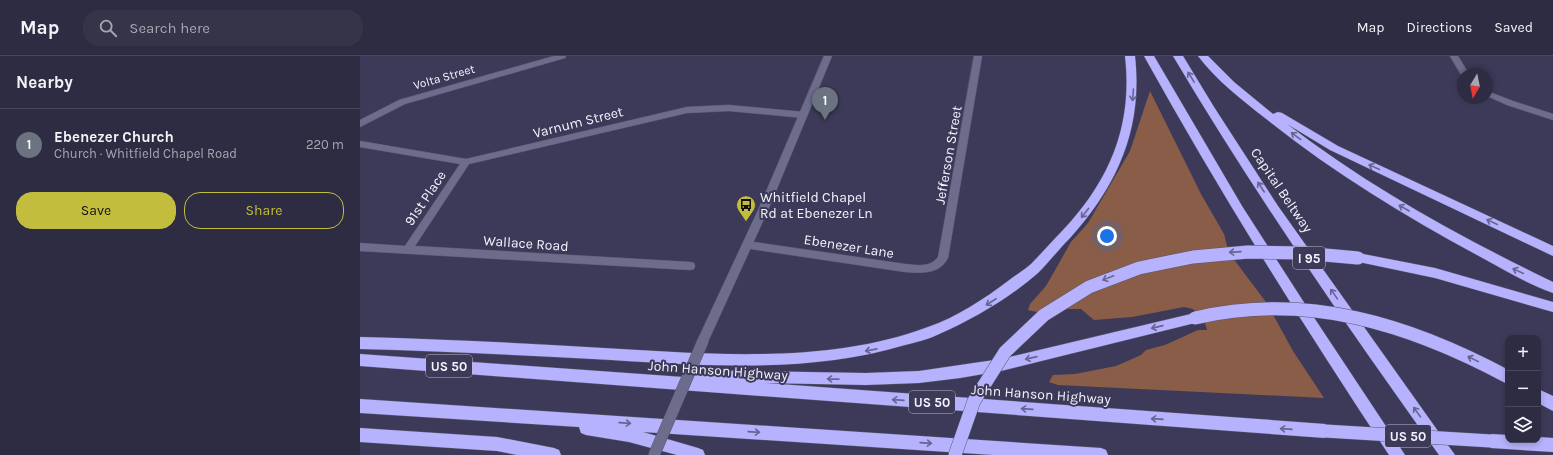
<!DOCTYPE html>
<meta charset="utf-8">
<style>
body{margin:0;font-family:Karla,sans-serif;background:#353449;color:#f1f3f6}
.controls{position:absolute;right:12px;bottom:12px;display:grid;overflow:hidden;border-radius:8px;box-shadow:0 2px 6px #0003}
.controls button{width:36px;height:36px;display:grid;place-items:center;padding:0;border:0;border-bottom:1px solid #48485b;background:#2d2c42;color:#f1f3f6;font:20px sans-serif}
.compass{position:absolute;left:1097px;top:12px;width:36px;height:36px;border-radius:50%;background:#2d2c42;box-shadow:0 2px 6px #0003;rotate:190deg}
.you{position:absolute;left:747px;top:180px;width:14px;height:14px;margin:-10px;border:3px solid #fff;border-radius:50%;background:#1a73e8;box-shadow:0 0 0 6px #1a73e833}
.badge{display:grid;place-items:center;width:26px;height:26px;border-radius:50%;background:#c3bd3e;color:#fff;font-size:13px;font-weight:700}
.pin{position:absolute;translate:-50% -33px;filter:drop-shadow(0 1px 2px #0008)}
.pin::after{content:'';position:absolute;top:21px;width:14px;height:12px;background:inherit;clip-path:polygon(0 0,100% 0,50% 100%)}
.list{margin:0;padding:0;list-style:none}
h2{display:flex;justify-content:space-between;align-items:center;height:52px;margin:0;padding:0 16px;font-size:17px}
h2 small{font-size:13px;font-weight:400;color:#a7a7b2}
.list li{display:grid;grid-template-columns:26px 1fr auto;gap:12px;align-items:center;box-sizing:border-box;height:72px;padding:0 16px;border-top:1px solid #48485b}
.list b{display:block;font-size:15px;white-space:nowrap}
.list p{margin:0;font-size:13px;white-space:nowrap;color:#a7a7b2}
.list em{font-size:13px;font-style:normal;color:#a7a7b2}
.actions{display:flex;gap:8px;padding:12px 16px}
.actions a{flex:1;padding:9px 0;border:1px solid #c3bd3e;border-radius:16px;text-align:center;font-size:14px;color:#c3bd3e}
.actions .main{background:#c3bd3e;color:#111}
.icon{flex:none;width:22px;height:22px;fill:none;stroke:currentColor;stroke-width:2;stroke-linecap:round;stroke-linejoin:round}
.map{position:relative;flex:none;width:1193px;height:399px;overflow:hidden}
header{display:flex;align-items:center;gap:24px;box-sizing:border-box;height:56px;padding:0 20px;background:#2d2c42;border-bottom:1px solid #48485b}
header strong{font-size:19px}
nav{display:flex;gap:22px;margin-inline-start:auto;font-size:14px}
.search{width:280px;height:36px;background:#353449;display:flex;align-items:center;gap:10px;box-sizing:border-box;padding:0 14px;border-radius:16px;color:#a7a7b2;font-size:15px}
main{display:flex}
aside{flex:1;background:#2d2c42}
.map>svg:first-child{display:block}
.green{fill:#8a5d48}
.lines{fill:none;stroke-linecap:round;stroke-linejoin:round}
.street-casing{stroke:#59586e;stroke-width:1}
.secondary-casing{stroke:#59586e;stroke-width:1}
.highway-casing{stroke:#59586e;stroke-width:1}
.street{fill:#6d6c8c;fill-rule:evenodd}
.secondary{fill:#6d6c8c;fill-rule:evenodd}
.highway{fill:#b6b2fd;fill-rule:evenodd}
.secondary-bridge-casing{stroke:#59586e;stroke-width:12;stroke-linecap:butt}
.highway-bridge-casing{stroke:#59586e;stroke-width:14;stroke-linecap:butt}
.secondary-bridge{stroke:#6d6c8c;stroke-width:11}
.highway-bridge{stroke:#b6b2fd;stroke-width:13}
.oneway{stroke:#676492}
.labels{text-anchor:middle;stroke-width:4;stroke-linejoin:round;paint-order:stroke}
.far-street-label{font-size:12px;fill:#f3f3fe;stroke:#3c3a58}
.shield{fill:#3c3a58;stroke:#bcbccc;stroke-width:1}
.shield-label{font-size:13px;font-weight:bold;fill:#f3f3fe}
.street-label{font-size:14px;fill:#f3f3fe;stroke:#3c3a58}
.poi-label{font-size:14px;fill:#f3f3fe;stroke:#3c3a58;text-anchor:start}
</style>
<header>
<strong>Map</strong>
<div class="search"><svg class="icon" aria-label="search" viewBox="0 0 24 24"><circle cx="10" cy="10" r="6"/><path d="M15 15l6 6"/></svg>Search here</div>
<nav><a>Map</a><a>Directions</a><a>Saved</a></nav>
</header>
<main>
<aside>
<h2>Nearby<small></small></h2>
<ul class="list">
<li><span class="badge" style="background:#6b7280">1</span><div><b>Ebenezer Church</b><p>Church · Whitfield Chapel Road</p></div><em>220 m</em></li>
</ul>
<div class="actions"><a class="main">Save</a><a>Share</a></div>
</aside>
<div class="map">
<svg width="1193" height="399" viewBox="0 0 1193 399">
<rect width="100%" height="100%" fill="#3c3a58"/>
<path class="green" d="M790 35 841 138 864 178 869 197 906 246 933 295 964 342 698 329 689 326 693 319 715 318 756 310 781 299 786 294 805 289 838 274H847L845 267 833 253 824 251 772 261 734 264 721 253H703L686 258 668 254 670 248 686 230 711 186 728 167 770 95Z"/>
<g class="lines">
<defs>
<path id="street" d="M194 0H206L205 2 45 48 0 71V64L39 44Z
M614 0H622L588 202C579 219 561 217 545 216L384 192 382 189 384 186 387 185 545 208C557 209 570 212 578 201Z
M1090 0H1098L1109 18H1103L1102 20Z
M1127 35 1153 45 1193 58V64L1147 49 1127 40Z
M369 49 444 56 448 59 444 62 369 55 327 57 109 108 55 190 330 206 334 207 335 210 334 213 330 214 0 195V187L45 190 100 108 0 91V85L106 103 327 51Z"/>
<path id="secondary" d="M464 0H472L409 152 347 288 343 290 339 288 337 285 399 152Z"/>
<path id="highway" d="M765 0H775C783 72 758 129 710 182 699 193 689 206 678 217 648 243 613 263 577 279 567 284 556 286 545 289 445 319 337 309 233 303 155 299 78 295 0 293V281C81 283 162 287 243 292 348 298 467 309 568 271 597 261 624 243 648 225 656 219 664 214 671 208 682 197 692 185 703 174 750 124 773 69 765 0Z
M784 0H794L882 150 945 248 1045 399H1029C943 269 860 137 784 0Z
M813 0H823L854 51 918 150 1095 399H1079C986 269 895 138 813 0Z
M838 0H848L874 26 913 58 918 56 922 57 978 90 1193 190V200L970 94 927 68C1009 131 1100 181 1193 226V237C1167 228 1141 212 1117 199 1043 159 971 115 905 62 882 44 856 24 838 0Z
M998 197 1075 212 1193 246V256L1075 222 994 205 992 202 994 199Z
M835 257 840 258 841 262 840 266 835 267 641 315 600 322 559 327 506 329 405 327 965 368 970 370 972 375 970 380 965 382 0 310V298L323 321 324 316 329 314 506 317 559 315 641 303Z
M1178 333 1193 340V355L1178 347Z
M0 343 741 392 746 394 748 399H633L283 376 338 392 343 394 345 399H317L269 386 226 379 221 377 219 371 0 357Z
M0 372 137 381 194 392 199 394 201 399H157L137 395 0 386Z
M1131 378 1148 379V384H1178V381L1193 382V396L1131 392 1126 390 1124 385 1126 380Z"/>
</defs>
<use href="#street" class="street-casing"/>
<use href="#secondary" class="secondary-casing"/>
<use href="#highway" class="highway-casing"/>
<use href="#street" class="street"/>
<use href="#secondary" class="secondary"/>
<use href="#highway" class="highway"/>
<defs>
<path id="secondary-bridge" d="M294 399 343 285"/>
<path id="highway-bridge" d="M835 262C947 236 1049 268 1148 321
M965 375 1131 385
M595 399 614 345 645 296 684 259 729 231 779 212 833 201 888 196 943 197 998 202"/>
</defs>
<use href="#secondary-bridge" class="secondary-bridge-casing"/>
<use href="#highway-bridge" class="highway-bridge-casing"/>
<use href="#secondary-bridge" class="secondary-bridge"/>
<use href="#highway-bridge" class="highway-bridge"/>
</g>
<defs><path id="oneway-shaft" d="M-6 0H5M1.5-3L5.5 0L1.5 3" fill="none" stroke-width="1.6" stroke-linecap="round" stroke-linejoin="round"/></defs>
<g class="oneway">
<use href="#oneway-shaft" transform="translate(831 21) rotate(-122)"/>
<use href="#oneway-shaft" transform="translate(773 39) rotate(94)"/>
<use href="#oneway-shaft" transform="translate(936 80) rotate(-144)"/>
<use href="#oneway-shaft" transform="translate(1014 111) rotate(-155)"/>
<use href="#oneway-shaft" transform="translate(901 131) rotate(-123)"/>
<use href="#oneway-shaft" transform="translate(1044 152) rotate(-150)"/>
<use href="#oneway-shaft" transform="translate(725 157) rotate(128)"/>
<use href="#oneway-shaft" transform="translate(1132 166) rotate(-155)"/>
<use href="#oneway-shaft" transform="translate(875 196) rotate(176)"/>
<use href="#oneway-shaft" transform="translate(1158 215) rotate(-155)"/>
<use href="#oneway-shaft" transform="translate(748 222) rotate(158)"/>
<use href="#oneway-shaft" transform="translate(974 238) rotate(-125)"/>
<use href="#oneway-shaft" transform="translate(631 246) rotate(147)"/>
<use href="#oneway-shaft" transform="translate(797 271) rotate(167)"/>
<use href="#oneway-shaft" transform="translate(511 294) rotate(169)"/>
<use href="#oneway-shaft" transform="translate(671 302) rotate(167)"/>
<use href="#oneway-shaft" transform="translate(1113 303) rotate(-154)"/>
<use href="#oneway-shaft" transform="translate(473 323) rotate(-179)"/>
<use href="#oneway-shaft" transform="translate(538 344) rotate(-176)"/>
<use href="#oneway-shaft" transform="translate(667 353) rotate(-176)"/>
<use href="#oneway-shaft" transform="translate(1057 356) rotate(-126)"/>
<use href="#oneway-shaft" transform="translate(797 363) rotate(-176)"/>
<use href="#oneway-shaft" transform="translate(265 367) rotate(4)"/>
<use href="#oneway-shaft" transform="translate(926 373) rotate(-176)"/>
<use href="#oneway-shaft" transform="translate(394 376) rotate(4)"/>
<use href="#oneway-shaft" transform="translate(566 387) rotate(4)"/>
</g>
<defs>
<symbol id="bus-pin" viewBox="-11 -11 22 30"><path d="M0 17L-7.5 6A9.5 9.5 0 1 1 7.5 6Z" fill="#c3bd3e" stroke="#3c3a58"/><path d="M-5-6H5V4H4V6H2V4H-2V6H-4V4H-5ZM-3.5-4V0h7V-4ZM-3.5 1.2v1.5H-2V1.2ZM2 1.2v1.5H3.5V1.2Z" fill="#111"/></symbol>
</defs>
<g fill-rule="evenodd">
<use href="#bus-pin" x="375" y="138" width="22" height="30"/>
</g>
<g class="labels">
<g class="far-street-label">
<text transform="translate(84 21) rotate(-16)" y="4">Volta Street</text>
</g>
<g class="shield">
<rect x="933" y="191" width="32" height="22" rx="3"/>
<rect x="66" y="299" width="46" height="22" rx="3"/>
<rect x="549" y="335" width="46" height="22" rx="3"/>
<rect x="1025" y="369" width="46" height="22" rx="3"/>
</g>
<g class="shield-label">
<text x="949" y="207">I 95</text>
<text x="89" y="315">US 50</text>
<text x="572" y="351">US 50</text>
<text x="1048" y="385">US 50</text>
</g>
<g class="street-label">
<text transform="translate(218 66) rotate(-14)" y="5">Varnum Street</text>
<text transform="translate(588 99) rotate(-80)" y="5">Jefferson Street</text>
<text transform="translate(922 134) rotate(56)" y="5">Capital Beltway</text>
<text transform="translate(65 142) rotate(-56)" y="5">91st Place</text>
<text transform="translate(166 187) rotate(4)" y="5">Wallace Road</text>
<text transform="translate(489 190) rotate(9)" y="5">Ebenezer Lane</text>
<text transform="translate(358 314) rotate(4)" y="5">John Hanson Highway</text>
<text transform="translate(681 338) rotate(4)" y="5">John Hanson Highway</text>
</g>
<g class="poi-label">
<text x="400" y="146">Whitfield Chapel<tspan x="400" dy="16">Rd at Ebenezer Ln</tspan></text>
</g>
</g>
</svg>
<div class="controls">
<button>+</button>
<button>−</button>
<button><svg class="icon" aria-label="layers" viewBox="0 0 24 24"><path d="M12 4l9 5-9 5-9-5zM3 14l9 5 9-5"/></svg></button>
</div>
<svg class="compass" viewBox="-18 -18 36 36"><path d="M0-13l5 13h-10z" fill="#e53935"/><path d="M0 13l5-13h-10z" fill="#a7a7b2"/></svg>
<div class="you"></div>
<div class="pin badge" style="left:465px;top:64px;background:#6b7280">1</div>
</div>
</main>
